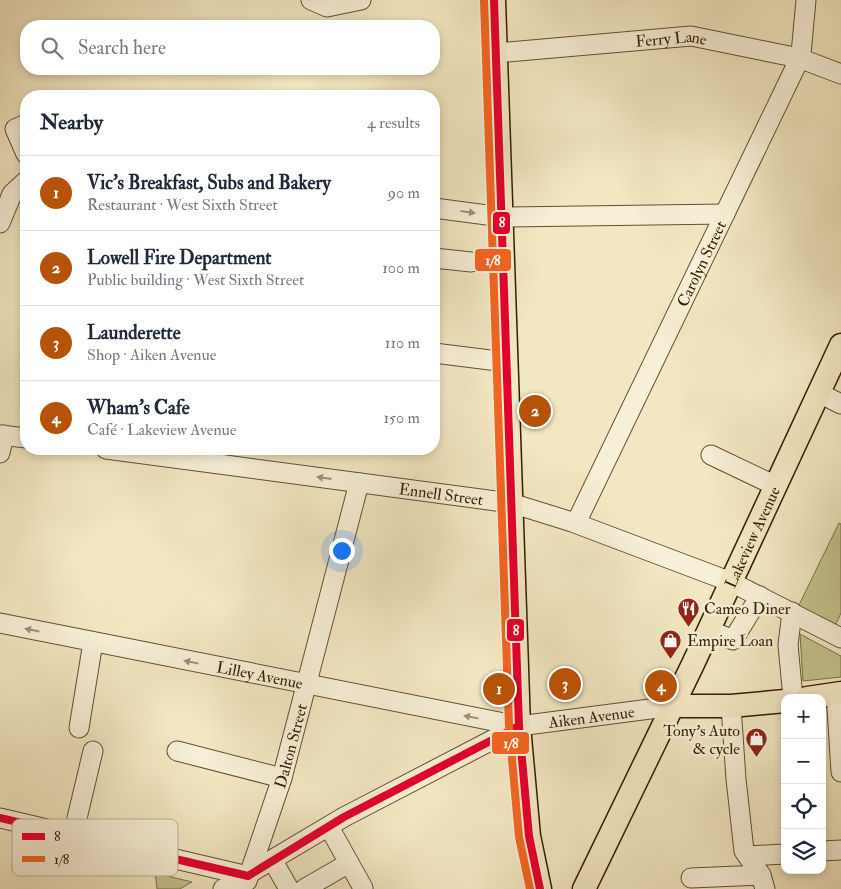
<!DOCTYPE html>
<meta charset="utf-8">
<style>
body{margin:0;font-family:"IM FELL Double Pica",serif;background:#f6f6f7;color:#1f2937}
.controls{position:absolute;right:15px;bottom:15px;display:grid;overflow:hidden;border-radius:10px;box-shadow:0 2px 8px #0003}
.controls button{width:45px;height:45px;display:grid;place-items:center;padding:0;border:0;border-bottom:1px solid #e0e1e3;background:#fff;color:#1f2937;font:25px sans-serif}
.you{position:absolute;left:341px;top:550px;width:18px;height:18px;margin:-12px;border:4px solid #fff;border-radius:50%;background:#1a73e8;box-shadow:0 0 0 8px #1a73e833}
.badge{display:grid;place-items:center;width:32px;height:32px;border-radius:50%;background:#b45309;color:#fff;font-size:16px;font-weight:700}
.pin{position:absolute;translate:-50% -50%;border:2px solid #fff;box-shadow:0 1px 5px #0006}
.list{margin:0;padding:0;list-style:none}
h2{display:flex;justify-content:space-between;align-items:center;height:65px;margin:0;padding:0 20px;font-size:21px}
h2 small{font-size:16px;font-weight:400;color:#747a83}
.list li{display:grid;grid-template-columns:32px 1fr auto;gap:15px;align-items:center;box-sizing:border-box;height:75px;padding:0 20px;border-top:1px solid #e0e1e3}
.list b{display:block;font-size:19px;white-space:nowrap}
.list p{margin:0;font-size:16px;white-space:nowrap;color:#747a83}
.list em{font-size:16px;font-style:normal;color:#747a83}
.icon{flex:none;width:28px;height:28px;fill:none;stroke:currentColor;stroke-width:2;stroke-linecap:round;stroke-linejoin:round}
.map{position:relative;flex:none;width:841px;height:889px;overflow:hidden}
.search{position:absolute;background:#fff;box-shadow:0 2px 8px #0003;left:20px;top:20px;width:420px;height:55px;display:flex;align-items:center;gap:12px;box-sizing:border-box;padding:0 18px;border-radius:20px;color:#747a83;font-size:19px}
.panel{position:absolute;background:#fff;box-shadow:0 2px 8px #0003;left:20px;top:90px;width:420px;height:365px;border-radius:20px}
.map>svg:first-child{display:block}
.green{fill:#c3c38e;stroke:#7b7047}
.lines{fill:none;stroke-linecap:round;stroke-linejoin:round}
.minor-casing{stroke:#634f30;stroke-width:21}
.major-casing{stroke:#331c00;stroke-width:25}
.minor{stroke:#f7efd7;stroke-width:19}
.major{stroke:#f2e7c2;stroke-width:22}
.bus-1-casing{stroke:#f7efd7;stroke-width:11}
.bus-2-casing{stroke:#f7efd7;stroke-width:11}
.bus-1{stroke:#e4002b;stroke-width:8}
.bus-2{stroke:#f26522;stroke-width:8}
.oneway{fill:#9f9076}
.labels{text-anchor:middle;stroke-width:5;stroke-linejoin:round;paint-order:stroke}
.street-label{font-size:16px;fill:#331c00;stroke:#f7efd7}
.poi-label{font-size:16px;fill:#331c00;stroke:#f7efd7;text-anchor:start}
.key{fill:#f7efd7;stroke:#bcb096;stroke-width:1}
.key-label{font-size:14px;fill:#331c00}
.line-badge{stroke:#f7efd7;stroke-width:2}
.badge-label{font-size:14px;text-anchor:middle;font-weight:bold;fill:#fff}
</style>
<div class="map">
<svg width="841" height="889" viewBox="0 0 841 889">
<rect width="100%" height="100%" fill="#f2e7c2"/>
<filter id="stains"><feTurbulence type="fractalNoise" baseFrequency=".004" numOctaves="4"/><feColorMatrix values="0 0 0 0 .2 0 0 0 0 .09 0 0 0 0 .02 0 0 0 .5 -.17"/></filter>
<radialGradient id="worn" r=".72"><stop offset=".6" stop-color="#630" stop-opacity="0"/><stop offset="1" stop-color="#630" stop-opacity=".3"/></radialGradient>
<path class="green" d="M839 523 841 524V613L835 626 798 607Z
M800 634 841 656V677L803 681Z
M155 873 192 882 180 889H157Z"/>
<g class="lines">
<defs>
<g id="minor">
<path d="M311 0 327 7 361 0"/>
<path id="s1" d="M496 53 691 36 799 58 841 74"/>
<path d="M26 124 15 129 26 154"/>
<path d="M434 208 502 217 725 214"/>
<path d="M0 223 12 194 26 181"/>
<path d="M434 258 471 262"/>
<path d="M434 353 506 362"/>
<path d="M819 393 841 404"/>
<path d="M0 435 26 438"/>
<path id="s2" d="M106 449 511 503 572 522 731 582 841 638"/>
<path d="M0 453 4 435"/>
<path d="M711 455 776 486"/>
<path id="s3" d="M576 523 796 66 801 54 806 0"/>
<path d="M792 612 788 645 793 698"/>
<path id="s4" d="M0 623 519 726"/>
<path d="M709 630 733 640 760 596"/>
<path d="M836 693 841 772"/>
<path d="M731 706 736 779 744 851 761 875 765 889"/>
<path d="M79 728 93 642"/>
<path d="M177 751 282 778"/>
<path d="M0 818 248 876"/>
<path d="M329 827 363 888"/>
<path d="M73 835 93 751"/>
<path d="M822 851 841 850"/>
<path d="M748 856 785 854"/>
<path d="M273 861 289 889"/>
<path d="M691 878 761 875"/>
<path id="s5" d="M247 881 282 778 359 483"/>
<path id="s6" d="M223 889 344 817 519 726 673 706"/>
<path d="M304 889 349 863"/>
</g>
<g id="major">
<path d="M494 0 519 726 529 836 540 889"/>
<path d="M807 698 841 693"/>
<path d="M673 706H731L785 701"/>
<path id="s7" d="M584 889 693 664 841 345"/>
</g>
</defs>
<use href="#minor" class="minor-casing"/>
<use href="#major" class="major-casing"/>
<use href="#minor" class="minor"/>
<use href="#major" class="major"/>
<defs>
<path id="bus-1" d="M494 0 519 726 529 836 540 889
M0 818 248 876 344 817 519 726"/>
<path id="bus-2" d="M484 0 509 726 519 837 530 889"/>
</defs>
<use href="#bus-1" class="bus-1-casing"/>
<use href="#bus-2" class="bus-2-casing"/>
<use href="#bus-1" class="bus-1"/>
<use href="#bus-2" class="bus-2"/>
</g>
<defs><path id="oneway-solid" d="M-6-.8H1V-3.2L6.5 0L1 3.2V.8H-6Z" transform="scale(1.25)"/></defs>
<g class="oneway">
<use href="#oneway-solid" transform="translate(468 212) rotate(8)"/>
<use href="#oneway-solid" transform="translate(324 478) rotate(-172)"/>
<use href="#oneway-solid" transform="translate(32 630) rotate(-169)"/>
<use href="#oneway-solid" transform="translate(191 662) rotate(-169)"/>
<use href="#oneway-solid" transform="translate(471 717) rotate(-169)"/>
</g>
<defs>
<symbol id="restaurant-pin" viewBox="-11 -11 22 30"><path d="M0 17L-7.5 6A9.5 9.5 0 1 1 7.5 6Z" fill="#8f2418" stroke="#f7efd7"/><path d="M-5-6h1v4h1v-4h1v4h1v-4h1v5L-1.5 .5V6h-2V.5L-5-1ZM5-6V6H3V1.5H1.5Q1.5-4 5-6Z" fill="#fff"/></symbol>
<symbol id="shop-pin" viewBox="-11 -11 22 30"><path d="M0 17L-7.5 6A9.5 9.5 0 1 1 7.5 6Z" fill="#8f2418" stroke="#f7efd7"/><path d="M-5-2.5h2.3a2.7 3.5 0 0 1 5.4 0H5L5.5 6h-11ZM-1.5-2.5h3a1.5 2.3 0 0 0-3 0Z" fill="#fff"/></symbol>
</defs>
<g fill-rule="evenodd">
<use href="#restaurant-pin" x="676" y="596" width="25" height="34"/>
<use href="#shop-pin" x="658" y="628" width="25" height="34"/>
<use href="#shop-pin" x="744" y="726" width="25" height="34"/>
</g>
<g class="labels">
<g class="street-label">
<text dy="6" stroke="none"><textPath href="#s1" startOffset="176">Ferry Lane</textPath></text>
<text dy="6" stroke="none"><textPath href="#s3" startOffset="288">Carolyn Street</textPath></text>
<text dy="6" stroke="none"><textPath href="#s2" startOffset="338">Ennell Street</textPath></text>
<text dy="6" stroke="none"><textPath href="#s7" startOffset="390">Lakeview Avenue</textPath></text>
<text dy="6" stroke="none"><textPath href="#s4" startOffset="265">Lilley Avenue</textPath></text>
<text dy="6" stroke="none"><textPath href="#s6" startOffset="411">Aiken Avenue</textPath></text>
<text dy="6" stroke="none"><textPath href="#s5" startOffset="142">Dalton Street</textPath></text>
</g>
<g class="poi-label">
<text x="704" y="614">Cameo Diner</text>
<text x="687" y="646">Empire Loan</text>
<text x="740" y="736" text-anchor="end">Tony's Auto<tspan x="740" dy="18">&amp; cycle</tspan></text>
</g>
</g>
<rect x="12" y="819" width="166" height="57" rx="8" class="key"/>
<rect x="22" y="833" width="23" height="7" fill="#e4002b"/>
<rect x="22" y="856" width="23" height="6" fill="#f26522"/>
<g class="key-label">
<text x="54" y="841">8</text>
<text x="54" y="864">1/8</text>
</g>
<g class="line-badge">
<rect x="492" y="211" width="19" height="24" rx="5" fill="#e4002b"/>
<rect x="474" y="248" width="38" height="24" rx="5" fill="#f26522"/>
<rect x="506" y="618" width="19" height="24" rx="5" fill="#e4002b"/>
<rect x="491" y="731" width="39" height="24" rx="5" fill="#f26522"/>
</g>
<g class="badge-label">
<text x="502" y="227">8</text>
<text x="493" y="265">1/8</text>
<text x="516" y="635">8</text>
<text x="511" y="748">1/8</text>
</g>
<rect width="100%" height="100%" filter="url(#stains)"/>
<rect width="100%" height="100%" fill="url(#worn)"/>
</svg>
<div class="controls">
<button>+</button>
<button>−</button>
<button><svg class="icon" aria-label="locate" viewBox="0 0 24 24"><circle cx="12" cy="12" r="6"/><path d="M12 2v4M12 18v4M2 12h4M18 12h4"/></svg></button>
<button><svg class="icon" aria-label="layers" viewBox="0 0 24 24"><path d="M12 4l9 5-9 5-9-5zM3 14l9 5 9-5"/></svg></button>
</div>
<div class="you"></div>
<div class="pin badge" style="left:499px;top:689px">1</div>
<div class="pin badge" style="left:535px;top:411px">2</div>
<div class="pin badge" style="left:565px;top:684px">3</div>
<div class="pin badge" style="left:661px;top:686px">4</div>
<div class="search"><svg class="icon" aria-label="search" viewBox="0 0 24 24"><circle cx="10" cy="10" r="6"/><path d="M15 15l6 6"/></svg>Search here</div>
<section class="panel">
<h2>Nearby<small>4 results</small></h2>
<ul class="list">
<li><span class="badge">1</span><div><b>Vic’s Breakfast, Subs and Bakery</b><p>Restaurant · West Sixth Street</p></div><em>90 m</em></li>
<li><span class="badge">2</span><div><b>Lowell Fire Department</b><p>Public building · West Sixth Street</p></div><em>100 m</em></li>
<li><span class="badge">3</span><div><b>Launderette</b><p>Shop · Aiken Avenue</p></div><em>110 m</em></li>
<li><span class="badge">4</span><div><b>Wham's Cafe</b><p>Café · Lakeview Avenue</p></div><em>150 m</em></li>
</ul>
</section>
</div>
